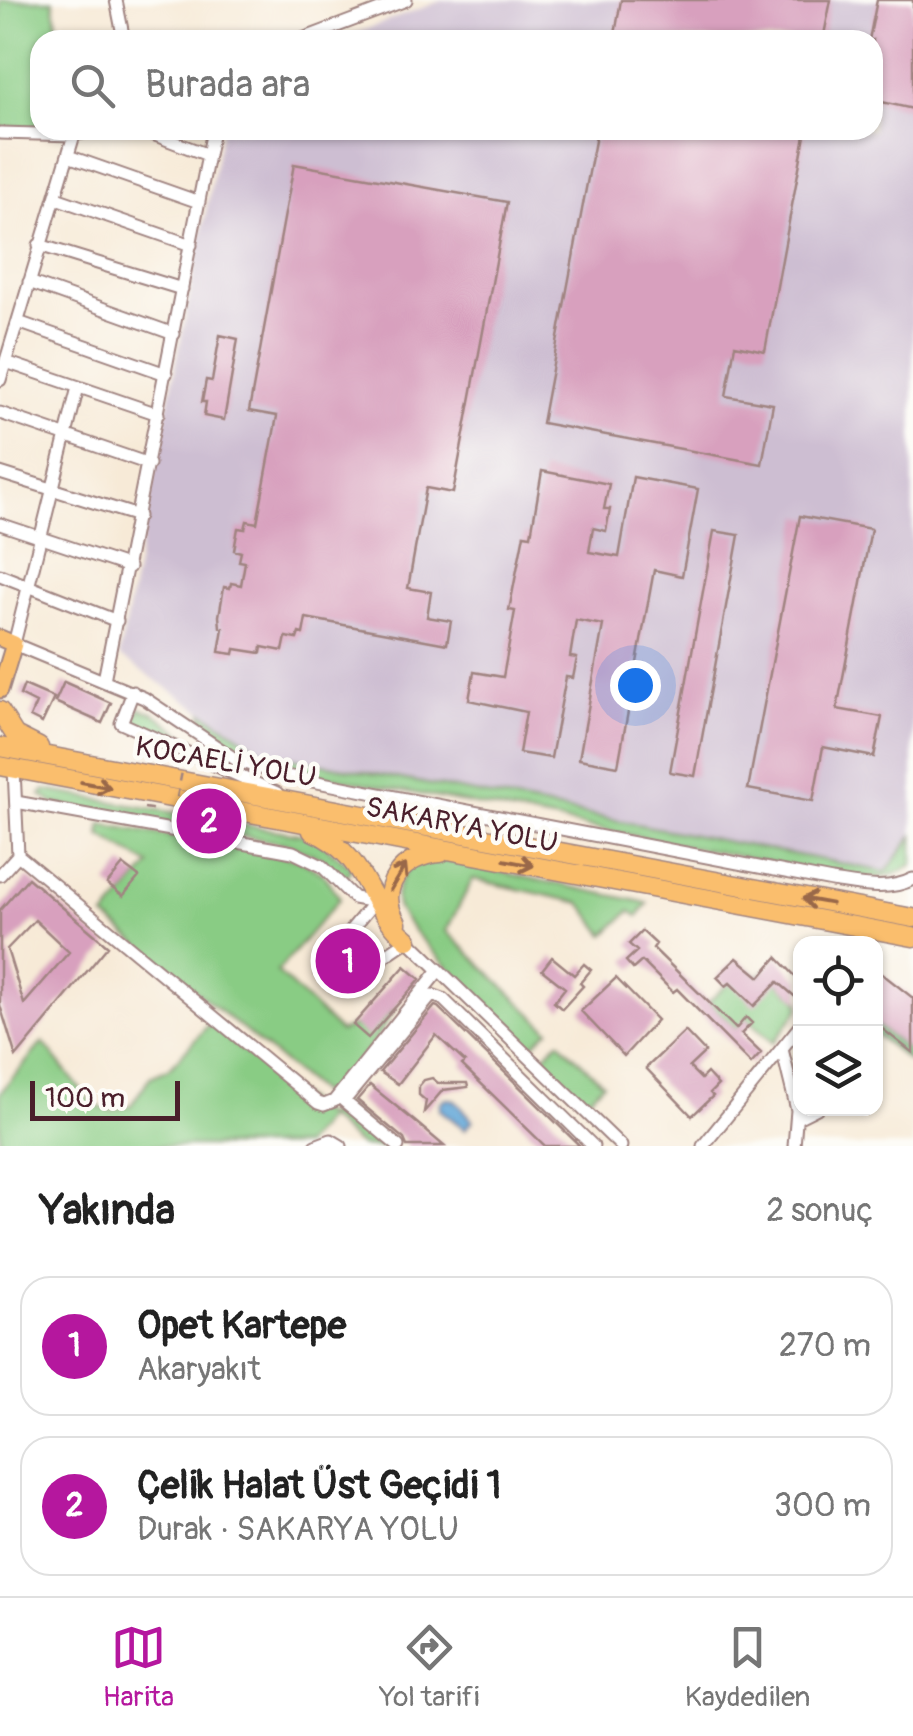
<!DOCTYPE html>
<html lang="tr">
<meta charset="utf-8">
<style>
body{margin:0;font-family:Pangolin,sans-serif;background:#f2f2f2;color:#222}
.controls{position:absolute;right:30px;bottom:30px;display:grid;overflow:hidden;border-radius:20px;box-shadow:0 2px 8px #0004}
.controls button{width:90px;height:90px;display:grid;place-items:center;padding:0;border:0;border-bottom:2px solid #e0e0e0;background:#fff;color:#222;font:50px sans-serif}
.scale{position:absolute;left:30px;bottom:25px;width:150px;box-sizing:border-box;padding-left:10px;border:5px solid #4a1f2b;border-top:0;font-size:28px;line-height:35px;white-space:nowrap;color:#4a1f2b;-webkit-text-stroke:8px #fdfcf7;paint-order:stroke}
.you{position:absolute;left:635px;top:685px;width:35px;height:35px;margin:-25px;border:8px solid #fff;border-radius:50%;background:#1a73e8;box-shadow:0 0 0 15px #1a73e833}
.badge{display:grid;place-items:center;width:65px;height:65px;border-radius:50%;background:#b5179e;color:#fff;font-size:32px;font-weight:700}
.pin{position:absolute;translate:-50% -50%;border:5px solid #fff;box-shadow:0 2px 10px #0006}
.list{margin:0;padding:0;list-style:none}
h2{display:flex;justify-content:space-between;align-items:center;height:130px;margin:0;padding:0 40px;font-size:42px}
h2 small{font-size:32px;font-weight:400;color:#767676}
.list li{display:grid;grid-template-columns:65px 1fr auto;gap:30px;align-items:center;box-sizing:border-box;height:140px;margin:0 20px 20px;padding:0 20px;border:2px solid #e0e0e0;border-radius:30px}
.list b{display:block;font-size:38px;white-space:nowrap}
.list p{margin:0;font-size:32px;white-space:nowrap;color:#767676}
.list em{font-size:32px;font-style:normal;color:#767676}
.icon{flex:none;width:55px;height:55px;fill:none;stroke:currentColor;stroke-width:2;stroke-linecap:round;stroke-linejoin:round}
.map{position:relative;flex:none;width:913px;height:1146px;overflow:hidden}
.search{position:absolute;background:#fff;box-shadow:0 2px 8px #0004;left:30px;right:30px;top:30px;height:110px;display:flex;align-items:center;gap:25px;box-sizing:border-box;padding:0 35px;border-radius:30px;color:#767676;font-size:38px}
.sheet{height:450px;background:#fff}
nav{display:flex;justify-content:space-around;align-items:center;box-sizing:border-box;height:140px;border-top:2px solid #e0e0e0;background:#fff;font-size:28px;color:#767676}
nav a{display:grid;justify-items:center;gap:5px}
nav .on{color:#b5179e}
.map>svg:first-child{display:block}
.industrial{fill:#cdbed2}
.green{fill:#89cc84;stroke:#6a7658;stroke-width:2.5}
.forest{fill:#6eb072;stroke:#5c684e;stroke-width:2.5}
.water{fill:#63a7d8;stroke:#566382;stroke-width:2.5}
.building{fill:#d8a0be;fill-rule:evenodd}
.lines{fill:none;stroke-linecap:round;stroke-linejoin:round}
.minor-casing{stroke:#a08481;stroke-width:15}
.major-casing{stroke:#a08481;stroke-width:19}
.highway-casing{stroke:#a08481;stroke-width:21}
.path{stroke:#a08481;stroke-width:2.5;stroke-dasharray:8 8;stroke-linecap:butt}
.minor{stroke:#fff;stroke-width:11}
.major{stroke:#fabe6d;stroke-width:15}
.highway{stroke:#fabe6d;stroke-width:18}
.path-bridge{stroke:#a08481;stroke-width:2.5;stroke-dasharray:8 8;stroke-linecap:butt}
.oneway{stroke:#996749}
.labels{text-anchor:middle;stroke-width:9;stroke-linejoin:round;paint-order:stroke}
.street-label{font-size:28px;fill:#4a1f2b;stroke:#fdfcf7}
</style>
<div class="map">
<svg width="913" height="1146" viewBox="0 0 913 1146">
<rect width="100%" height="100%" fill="#fdfcf7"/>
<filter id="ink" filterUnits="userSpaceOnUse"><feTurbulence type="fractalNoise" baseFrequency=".01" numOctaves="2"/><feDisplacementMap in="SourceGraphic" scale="20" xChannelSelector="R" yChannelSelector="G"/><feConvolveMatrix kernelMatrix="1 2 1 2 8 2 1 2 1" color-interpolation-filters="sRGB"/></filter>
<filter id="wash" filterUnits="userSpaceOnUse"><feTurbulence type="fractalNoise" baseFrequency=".0048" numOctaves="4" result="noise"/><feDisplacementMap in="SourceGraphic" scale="40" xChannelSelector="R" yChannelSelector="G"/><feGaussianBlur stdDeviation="2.25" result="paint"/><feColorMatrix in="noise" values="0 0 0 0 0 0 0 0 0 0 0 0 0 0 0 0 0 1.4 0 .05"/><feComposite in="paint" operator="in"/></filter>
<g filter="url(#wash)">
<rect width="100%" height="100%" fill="#f7ead7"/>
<path class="industrial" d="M443 0H913V836L886 872 266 753 119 656 222 130H873V40H338Z"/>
<path class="green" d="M0 0H53L60 40H40V127L0 128Z
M139 708 154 713 212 756 134 723Z
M203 712 266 753 886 872 913 836V864C886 886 851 876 819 872L285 768 240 754 227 739 202 722Z
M45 790 315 837 352 868 345 879 321 858 288 844 54 804 41 795Z
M102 824 299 859 322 873 340 898 277 972 340 1032 397 1005C384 1026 345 1094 320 1093L313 1087 105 917 150 865 100 835Z
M443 860 648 903 638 916 630 911 605 935 581 903 473 879 446 931 549 1030 531 1047C508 1024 403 929 397 906 393 889 402 877 412 864Z
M746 967 759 976 765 971 800 1001V1008L773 1043 747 1018 736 1029 708 1002Z
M209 1024 326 1117 339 1101 393 1146H360L327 1118 303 1146H0V1093L43 1042 93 1105 111 1111 131 1105 150 1077 169 1069Z
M559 1041 603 1083 586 1101 542 1058Z"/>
<path class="forest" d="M876 1024 913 1053V1065L876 1035Z"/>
<path class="water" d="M445 1098 455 1100 473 1120 465 1129 440 1110V1103Z"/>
<g id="blocks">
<path class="building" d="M621 0H831L823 40H614Z
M877 0H913V109L873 100V40H869Z
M597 130H806L765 351 735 345 726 396 773 404 762 464 542 423Z
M294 164 507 202 453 493 426 488 408 588 431 592 427 617 451 621 447 644 306 618 303 634 299 633 297 639 286 637 283 651 262 647 261 653 235 649 234 654 219 652 223 628 220 627 219 616 224 587 230 588 231 583 241 585 245 562 239 561 241 552 234 550 238 528 245 529 247 521 257 523 277 416 249 411Z
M220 335 238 339 224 420 204 416 206 402H202L206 380 212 381Z
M542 471 609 484 604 509H610L606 531 593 528 589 552 619 557 633 477 698 489 682 576 654 570 618 766 579 759 603 625 576 620 570 657 577 658 573 678 566 677 551 758 519 753 526 712 469 700 474 672 503 677 515 611 509 610 512 595 524 534 531 535Z
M800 516 871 529 837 709 882 717 874 757 823 747 813 801 748 789Z
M714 531 739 535 695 776 670 772Z
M64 682 111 703 102 723 55 702Z
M24 685 54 698 42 723 30 717 36 703 20 695Z
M123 865 139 877 123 896 107 884Z
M28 878 108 946 16 1057 0 1005V910ZM35 920 69 952 24 1004 7 949Z
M642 931 656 944 653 948 736 1029 746 1017 752 1023 741 1034 761 1053 751 1064 677 989 673 992 642 961 633 969 626 961 637 951 629 944Z
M344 938 363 957 329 990 314 975Z
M552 957 574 975 584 964 591 970 580 983 583 986 562 1009 554 1002 565 988 542 970Z
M777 957 800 981V1001L778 982 754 1006 730 983 726 986 717 977 737 958 760 977Z
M405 966 420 979 368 1038 353 1025Z
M876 969 913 998V1053L876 1024Z
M616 978 657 1020 624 1056 581 1011Z
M435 1006 438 1007 580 1146H545L462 1065 465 1062 436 1035 398 1084 380 1072Z
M685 1031 705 1052 689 1067 701 1079 707 1073 718 1085 710 1093 713 1096 692 1116 646 1068Z
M432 1078 438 1083H467L468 1087 443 1090 424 1112 426 1101 419 1095V1086L424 1080Z
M370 1085 418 1124 444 1146H407L404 1139 357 1100Z"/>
</g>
</g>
<g filter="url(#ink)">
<use href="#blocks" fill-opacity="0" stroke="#a08481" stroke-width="2.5"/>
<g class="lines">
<defs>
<path id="minor" d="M116 0 124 40
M300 40 406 0
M142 130 208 155
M0 133 74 135 95 130
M68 156 199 202
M56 198 191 245
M39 245 182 289
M29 282 174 334
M18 322 166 374
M6 362 158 414
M0 380 74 135
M78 387 14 644 144 698 238 761 286 776 832 881C859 885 888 892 913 879
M0 413 149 464
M0 473 138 516
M0 524 129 567
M0 575 117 621
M104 680 213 130
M133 692 121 723 277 793
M14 769 18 855 318 1103 324 1105 334 1101 439 970
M16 802 293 852 322 866 354 898 365 900 373 897
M0 875 18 855
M375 901 350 931 380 959 408 940 621 1146
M782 1049 797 1110 794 1146
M797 1118 817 1108
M315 1146 331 1140 341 1146
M398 1146 344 1101 432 995 443 999 593 1146
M703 1146 800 1026"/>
<path id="major" d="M0 638 14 644 0 690"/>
<path id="highway" d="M0 711 15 735 39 747
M0 747 913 918
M0 766 913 937
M312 831C370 856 364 904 408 940
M397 923C375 887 403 855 441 853"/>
</defs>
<use href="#minor" class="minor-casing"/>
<use href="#major" class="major-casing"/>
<use href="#highway" class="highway-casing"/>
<path class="path" d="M155 757 175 760
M144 808 157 810
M189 816 203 819"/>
<use href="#minor" class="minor"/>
<use href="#major" class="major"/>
<use href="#highway" class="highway"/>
<path class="path-bridge" d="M174 813 184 761"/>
</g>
<defs><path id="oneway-shaft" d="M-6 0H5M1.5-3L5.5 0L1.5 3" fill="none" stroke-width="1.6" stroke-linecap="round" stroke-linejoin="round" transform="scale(2.5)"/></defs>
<g class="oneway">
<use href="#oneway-shaft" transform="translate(96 785) rotate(11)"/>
<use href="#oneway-shaft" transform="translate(519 863) rotate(11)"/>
<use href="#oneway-shaft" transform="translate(398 877) rotate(-59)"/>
<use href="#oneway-shaft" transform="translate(817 901) rotate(-170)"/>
</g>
</g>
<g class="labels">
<g class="street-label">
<text transform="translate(226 761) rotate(10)" y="10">KOCAELİ YOLU</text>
<text transform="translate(462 824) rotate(11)" y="10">SAKARYA YOLU</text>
</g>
</g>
</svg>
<div class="controls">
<button><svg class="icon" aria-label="locate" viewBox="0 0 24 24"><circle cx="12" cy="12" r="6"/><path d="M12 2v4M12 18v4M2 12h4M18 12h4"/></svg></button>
<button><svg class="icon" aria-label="layers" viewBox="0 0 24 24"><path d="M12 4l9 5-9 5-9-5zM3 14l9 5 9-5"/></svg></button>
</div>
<div class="scale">100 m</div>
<div class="you"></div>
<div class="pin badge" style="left:348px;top:961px">1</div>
<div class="pin badge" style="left:209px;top:821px">2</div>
<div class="search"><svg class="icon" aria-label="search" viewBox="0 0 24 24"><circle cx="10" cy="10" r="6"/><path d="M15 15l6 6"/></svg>Burada ara</div>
</div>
<section class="sheet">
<h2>Yakında<small>2 sonuç</small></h2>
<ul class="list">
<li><span class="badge">1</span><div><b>Opet Kartepe</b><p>Akaryakıt</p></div><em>270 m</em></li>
<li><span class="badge">2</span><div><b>Çelik Halat Üst Geçidi 1</b><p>Durak · SAKARYA YOLU</p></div><em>300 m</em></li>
</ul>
</section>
<nav>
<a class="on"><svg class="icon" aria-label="map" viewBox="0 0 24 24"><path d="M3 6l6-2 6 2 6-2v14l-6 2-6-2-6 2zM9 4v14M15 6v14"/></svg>Harita</a>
<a><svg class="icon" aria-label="directions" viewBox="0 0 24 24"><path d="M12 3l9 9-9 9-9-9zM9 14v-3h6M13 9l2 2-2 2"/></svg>Yol tarifi</a>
<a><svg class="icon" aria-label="saved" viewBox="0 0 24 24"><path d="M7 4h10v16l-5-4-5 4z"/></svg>Kaydedilen</a>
</nav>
